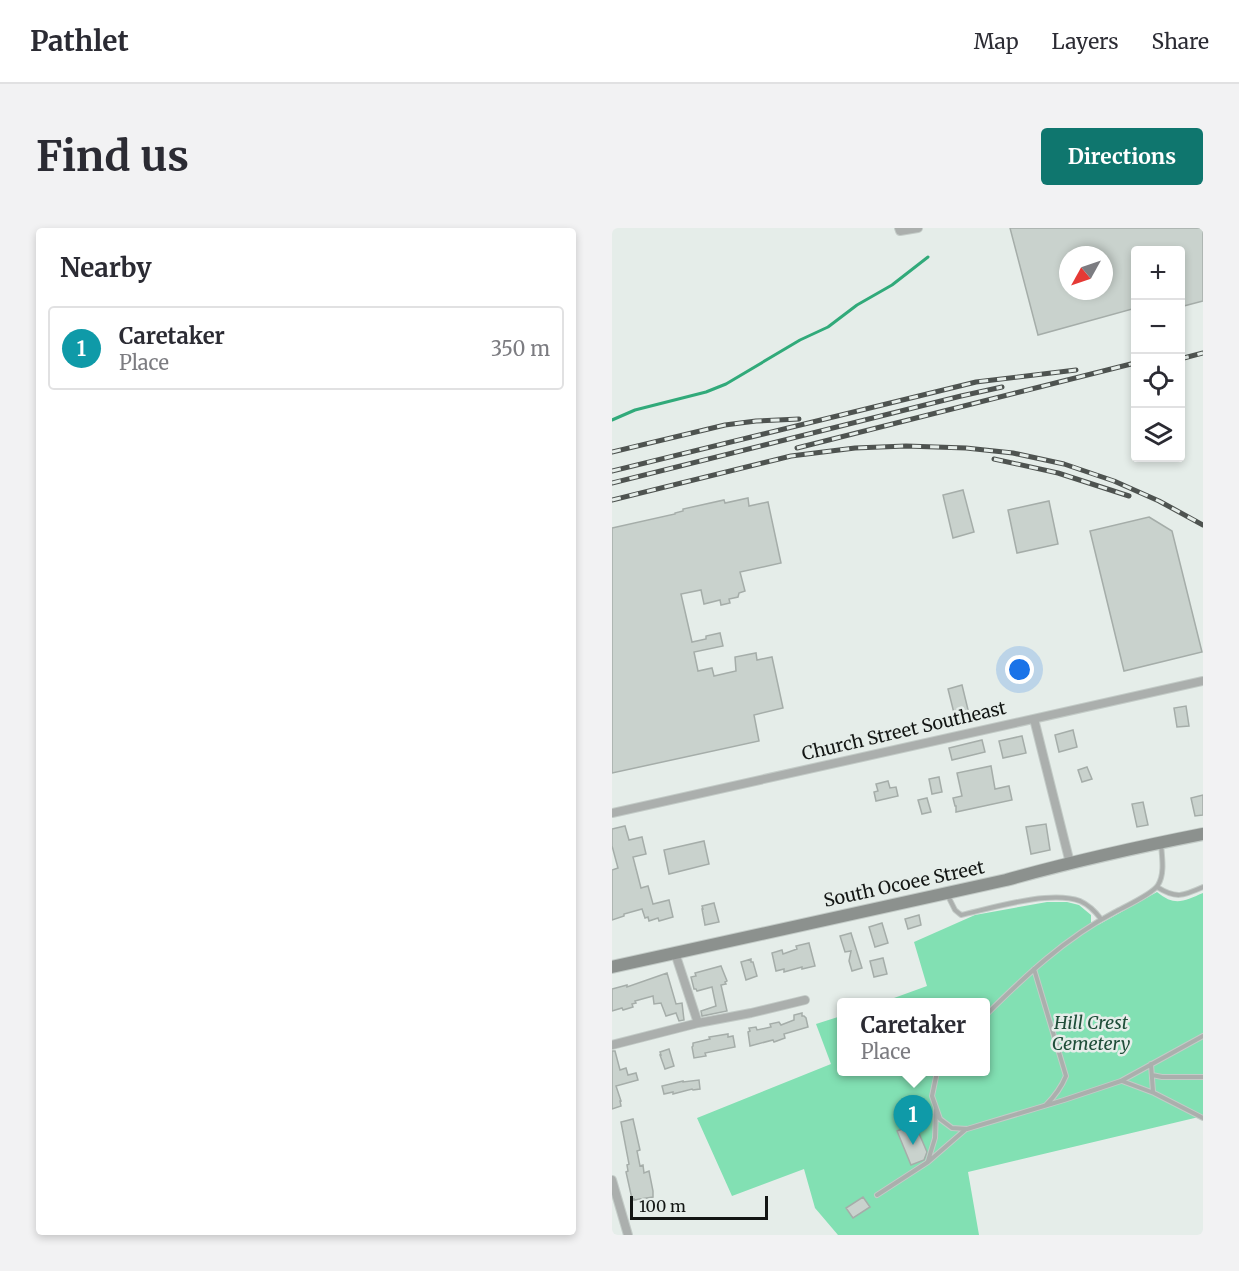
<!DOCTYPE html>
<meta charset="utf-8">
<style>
body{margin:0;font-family:Merriweather,serif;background:#f2f2f3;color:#2b2b33}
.controls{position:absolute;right:18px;top:18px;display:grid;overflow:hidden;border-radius:6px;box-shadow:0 3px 9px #0003}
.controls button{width:54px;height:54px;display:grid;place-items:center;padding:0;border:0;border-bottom:2px solid #e1e1e2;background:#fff;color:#2b2b33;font:30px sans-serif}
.compass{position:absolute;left:447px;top:18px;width:54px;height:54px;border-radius:50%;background:#fff;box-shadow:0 3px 9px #0003;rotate:230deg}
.scale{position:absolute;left:18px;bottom:15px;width:138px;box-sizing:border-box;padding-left:6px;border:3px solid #131614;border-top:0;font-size:16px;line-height:21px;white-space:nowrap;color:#131614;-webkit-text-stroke:4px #e5ede9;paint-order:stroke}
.you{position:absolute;left:408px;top:442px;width:21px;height:21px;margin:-15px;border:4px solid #fff;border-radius:50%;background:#1a73e8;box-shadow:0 0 0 9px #1a73e833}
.badge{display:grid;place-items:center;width:39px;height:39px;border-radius:50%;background:#0f766e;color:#fff;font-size:20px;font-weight:700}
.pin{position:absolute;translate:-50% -50px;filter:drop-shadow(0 2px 3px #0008)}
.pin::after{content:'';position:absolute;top:32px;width:21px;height:18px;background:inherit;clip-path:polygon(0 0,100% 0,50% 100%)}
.popup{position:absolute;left:225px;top:770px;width:153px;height:78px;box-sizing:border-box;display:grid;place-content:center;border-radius:6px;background:#fff;filter:drop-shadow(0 2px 4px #0005);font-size:20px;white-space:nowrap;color:#7c7c81}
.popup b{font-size:22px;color:#2b2b33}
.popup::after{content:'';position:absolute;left:50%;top:100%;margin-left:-12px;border:12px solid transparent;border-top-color:#fff}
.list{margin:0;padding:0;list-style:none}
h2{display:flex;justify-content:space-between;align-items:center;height:78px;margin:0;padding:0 24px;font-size:26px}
h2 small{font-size:20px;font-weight:400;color:#7c7c81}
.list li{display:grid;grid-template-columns:39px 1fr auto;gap:18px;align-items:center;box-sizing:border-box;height:84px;margin:0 12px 12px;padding:0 12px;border:2px solid #e1e1e2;border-radius:6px}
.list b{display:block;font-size:22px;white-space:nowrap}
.list p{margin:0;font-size:20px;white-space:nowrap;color:#7c7c81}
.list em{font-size:20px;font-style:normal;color:#7c7c81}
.icon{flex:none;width:33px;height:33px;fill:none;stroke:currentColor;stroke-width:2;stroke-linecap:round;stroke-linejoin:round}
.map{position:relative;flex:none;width:591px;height:1007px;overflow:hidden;border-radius:6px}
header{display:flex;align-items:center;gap:36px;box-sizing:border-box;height:84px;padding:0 30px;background:#fff;border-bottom:2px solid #e1e1e2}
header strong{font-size:28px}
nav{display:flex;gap:33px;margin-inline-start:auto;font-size:21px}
.intro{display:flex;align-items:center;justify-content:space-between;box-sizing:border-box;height:144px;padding:0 36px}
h1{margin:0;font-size:42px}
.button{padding:15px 27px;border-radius:6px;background:#0f766e;color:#fff;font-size:21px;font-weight:700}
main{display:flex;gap:36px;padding:0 36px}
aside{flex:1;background:#fff;border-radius:6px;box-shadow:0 3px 9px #0003}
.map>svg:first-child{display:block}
.green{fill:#82e0b3}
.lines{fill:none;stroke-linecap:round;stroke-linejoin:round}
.stream{stroke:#31aa7a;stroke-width:3}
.building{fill:#c9d2cd;stroke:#a5ada9;stroke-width:1.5;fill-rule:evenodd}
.lane-casing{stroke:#c3cbc7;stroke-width:6}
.street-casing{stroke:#c3cbc7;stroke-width:10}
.secondary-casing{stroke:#c3cbc7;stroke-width:14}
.lane{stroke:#abafad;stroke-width:4}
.street{stroke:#abafad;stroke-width:8}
.secondary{stroke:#8c918e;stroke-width:12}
.rail-casing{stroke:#4e5350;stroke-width:5}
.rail{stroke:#e5ede9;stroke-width:3;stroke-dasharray:9;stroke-linecap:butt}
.labels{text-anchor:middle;stroke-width:5;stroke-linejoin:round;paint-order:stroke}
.street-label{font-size:18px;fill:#131614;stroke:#e5ede9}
.park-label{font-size:18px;font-style:italic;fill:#1f4e39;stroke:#e5ede9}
</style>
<header>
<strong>Pathlet</strong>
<nav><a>Map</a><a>Layers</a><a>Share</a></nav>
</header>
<div class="intro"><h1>Find us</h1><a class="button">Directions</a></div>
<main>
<aside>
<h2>Nearby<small></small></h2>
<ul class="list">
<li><span class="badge" style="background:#0f9aa8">1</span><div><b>Caretaker</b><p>Place</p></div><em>350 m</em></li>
</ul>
</aside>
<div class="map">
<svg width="591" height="1007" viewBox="0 0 591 1007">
<rect width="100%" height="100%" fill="#e5ede9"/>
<path class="green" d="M545 664C563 679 572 673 591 665V888L356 944 367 1007H226L203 980 192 941 120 968 85 890 219 836 204 796 229 788V844H373V774H271L315 758 302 714 363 687 435 674H455L467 677 479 687V694L486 697Z"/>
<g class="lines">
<path class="stream" d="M0 192 23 182 94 164 114 156 188 112 216 99 245 77 280 57 316 29"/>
</g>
<path class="building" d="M398 0H591V73L568 79V22H524V80L426 107ZM456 27H492V63H456Z
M351 262 362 304 341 310 331 267Z
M136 270 137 278 156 274 169 335 128 344 133 363 127 365 126 369 117 371 118 375 109 377 108 372 92 376 89 362 69 366 80 414 94 411V408L108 405 111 418 82 424 86 443 100 440 102 448 124 443 123 429 144 425 145 432 160 429 171 480 142 487 147 513 0 545V300L63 286V285L71 283V281L112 272 113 275Z
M437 273 446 316 405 325 396 282Z
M537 289 560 303 590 424 512 443 478 303Z
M350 457 358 490 344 493 336 461Z
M574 478 577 498 565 499 562 480Z
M461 502 465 519 447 524 443 507Z
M410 508 414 525 391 530 387 513Z
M370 512 373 524 340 532 337 520Z
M379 538 383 561 397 558 400 572 344 584V578H343L341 570 350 568 345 545Z
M475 539 480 551 470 554 466 542Z
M327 549 330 564 320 566 317 551Z
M276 553 278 560 284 559 286 568 264 573 262 564 266 563 264 556Z
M591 567V587L583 588 579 570Z
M315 570 319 584 310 586 306 572Z
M531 574 536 597 525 599 520 576Z
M434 596 438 622 419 626 414 599Z
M13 598 17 612 30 609 34 626 21 629 29 660 36 658 41 676 57 672 61 689 47 693 46 690 37 693 36 689 33 690 30 681 12 686V688L0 692V642L6 640 0 618V601Z
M92 613 97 636 57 646 52 622Z
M102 675 107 694 93 697 90 681H91L90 678Z
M307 687 309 697 296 701 293 691Z
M270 695 276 715 263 719 257 699Z
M239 705 250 740 240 743 237 733 239 723 233 724 228 708Z
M197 715 203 738 190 741V739L172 744V741L164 743 160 725 170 722 171 726 185 721 184 718Z
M271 730 275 746 262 749 258 733Z
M139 731V734H141L145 748 134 752 129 734Z
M109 738 115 753 113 754 114 756 109 757 115 783 90 788 89 783 104 778 100 759 85 763 84 761H82L79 749 84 748 83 745Z
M55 745 64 776 70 775 72 792 67 793 64 785 54 788 49 775 42 776 41 768 23 773 24 775 20 776 21 779 11 782 10 780 0 783V761L15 757V759Z
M190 785V788H192L194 790 196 799 172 806 173 810 162 814 161 812 138 818 136 804 138 803 137 800 144 799 145 802 159 799 158 796 167 794 169 797 182 792V787Z
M116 806V809L121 808 123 819 93 825 94 828 82 830 80 819 81 818V815L98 811 97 809Z
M57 821 62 838 53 841 48 827H49L48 824Z
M0 823H3L8 842 14 840 16 847 24 845 26 852 4 858 9 873H8L9 878 0 881Z
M87 852 88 861 81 862 80 861 61 866V864L52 866 50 858 71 853V854Z
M21 891 28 922 25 923 28 938 31 937 32 945 37 943 41 963V969L22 972V971H20L14 944 16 943 15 937 17 936 9 894Z
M303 896 315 924 312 932 299 937 285 903Z
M251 969 258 979 241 990 234 980Z"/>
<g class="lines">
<defs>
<path id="lane" d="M545 659C564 671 571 668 591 659
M336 668 343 682 349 687C380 680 438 662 468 673 477 677 483 683 489 691
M422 741 454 848C449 860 443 868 434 877
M373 788C412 749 453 710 503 684 512 679 541 666 546 657 553 646 550 629 549 616
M539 836 541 864
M325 844 320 868 328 891 340 900 355 901 452 872 509 853 591 808
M540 847 550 849H591
M510 853 542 865 591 890
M316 933 323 910 324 881
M265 967 316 934 354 901"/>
<path id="street" d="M287 0 288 3 306 0
M422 491 458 635
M0 585 591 453
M63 725 86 795
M0 817 86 795 139 785 193 772
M0 952 16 1007"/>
<path id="secondary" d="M0 739 394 652C459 634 525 619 591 606"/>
</defs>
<use href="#lane" class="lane-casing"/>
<use href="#street" class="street-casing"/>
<use href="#secondary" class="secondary-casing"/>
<use href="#lane" class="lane"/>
<use href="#street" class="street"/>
<use href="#secondary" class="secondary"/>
<defs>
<path id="rail" d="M568 131 591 125
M185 220 523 135
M0 224 113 197 144 193 187 191
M382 231 446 245 517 268
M0 243 364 154 464 142
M0 255 349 168 390 159
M0 272 179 228 243 220 294 218 354 220 401 225 452 236 502 253 547 273 591 297"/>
</defs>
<use href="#rail" class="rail-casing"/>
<use href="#rail" class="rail"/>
</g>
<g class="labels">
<g class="street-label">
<text transform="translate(292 503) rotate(-13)" y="6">Church Street Southeast</text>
<text transform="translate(292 656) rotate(-12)" y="6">South Ocoee Street</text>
</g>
<g class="park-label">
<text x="479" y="801">Hill Crest<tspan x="479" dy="21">Cemetery</tspan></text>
</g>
</g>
</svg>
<div class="controls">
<button>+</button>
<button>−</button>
<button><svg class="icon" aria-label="locate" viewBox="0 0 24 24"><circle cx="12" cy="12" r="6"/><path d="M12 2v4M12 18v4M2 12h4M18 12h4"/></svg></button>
<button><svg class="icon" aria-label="layers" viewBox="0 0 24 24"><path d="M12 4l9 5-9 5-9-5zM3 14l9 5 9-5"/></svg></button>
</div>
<svg class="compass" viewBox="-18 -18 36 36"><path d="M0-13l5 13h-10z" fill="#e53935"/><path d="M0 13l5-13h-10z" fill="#7c7c81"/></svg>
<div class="scale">100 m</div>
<div class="you"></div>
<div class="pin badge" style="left:301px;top:917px;background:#0f9aa8">1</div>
<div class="popup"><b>Caretaker</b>Place</div>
</div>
</main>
